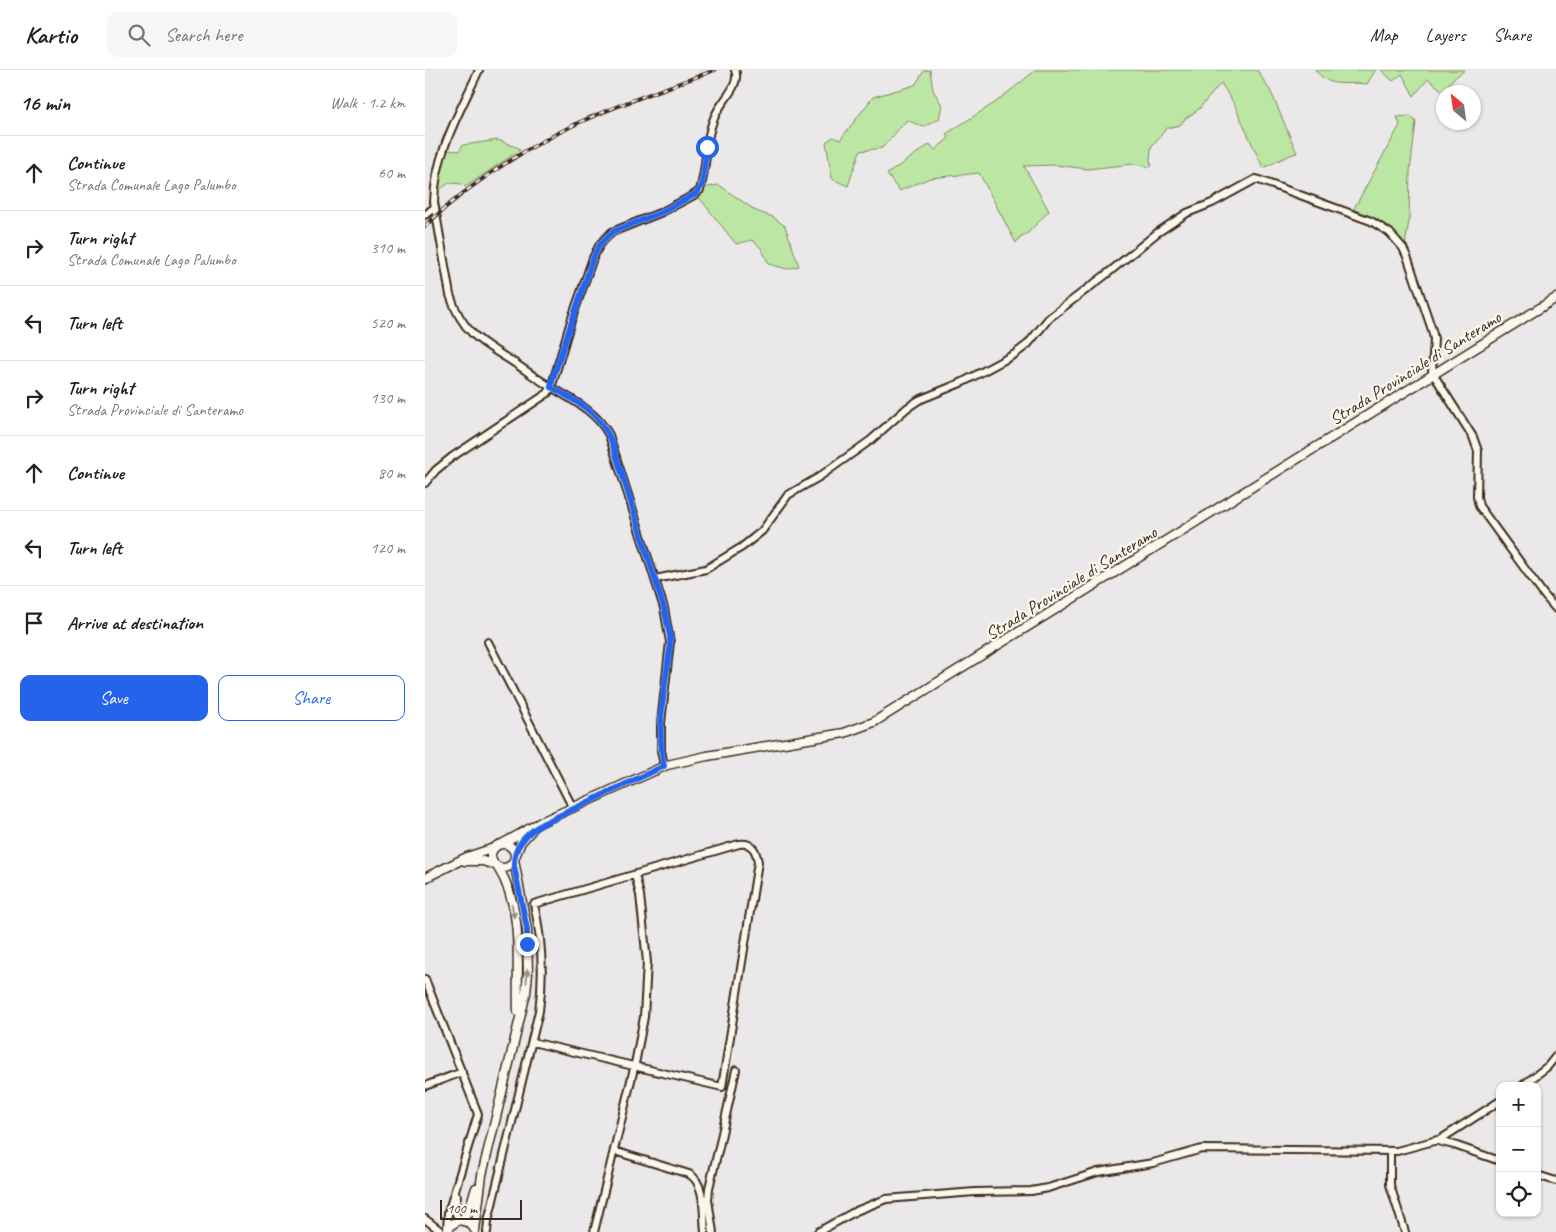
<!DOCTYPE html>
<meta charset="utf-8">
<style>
body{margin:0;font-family:Caveat,sans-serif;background:#f6f6f6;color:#222}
.controls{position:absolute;right:15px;bottom:15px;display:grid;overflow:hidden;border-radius:10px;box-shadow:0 1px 4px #0004}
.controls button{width:45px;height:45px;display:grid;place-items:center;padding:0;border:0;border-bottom:1px solid #e0e0e0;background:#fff;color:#222;font:25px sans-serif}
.compass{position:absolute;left:1011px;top:15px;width:45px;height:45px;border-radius:50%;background:#fff;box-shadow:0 1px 4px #0004;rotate:331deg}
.scale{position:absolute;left:15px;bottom:12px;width:82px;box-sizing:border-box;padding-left:5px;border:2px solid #3b2a1e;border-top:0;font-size:14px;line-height:18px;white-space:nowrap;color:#3b2a1e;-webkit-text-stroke:4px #fbf7ec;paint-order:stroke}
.stop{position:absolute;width:15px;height:15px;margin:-11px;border:4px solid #2563eb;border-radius:50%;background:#fff}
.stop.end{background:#2563eb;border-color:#fff;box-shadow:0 1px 5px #0008}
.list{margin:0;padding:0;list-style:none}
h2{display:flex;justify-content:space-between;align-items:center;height:65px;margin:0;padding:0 20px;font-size:21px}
h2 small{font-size:16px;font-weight:400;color:#767676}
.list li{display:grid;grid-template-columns:32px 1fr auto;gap:15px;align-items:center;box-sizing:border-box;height:75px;padding:0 20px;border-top:1px solid #e0e0e0}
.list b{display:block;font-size:19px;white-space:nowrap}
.list p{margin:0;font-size:16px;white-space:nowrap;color:#767676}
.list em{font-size:16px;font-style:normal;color:#767676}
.actions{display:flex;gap:10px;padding:15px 20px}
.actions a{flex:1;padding:11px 0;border:1px solid #2563eb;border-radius:10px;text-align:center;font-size:18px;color:#2563eb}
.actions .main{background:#2563eb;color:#fff}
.icon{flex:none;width:28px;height:28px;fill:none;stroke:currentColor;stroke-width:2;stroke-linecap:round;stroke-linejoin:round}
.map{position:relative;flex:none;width:1131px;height:1162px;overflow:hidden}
header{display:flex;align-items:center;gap:30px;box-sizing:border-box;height:70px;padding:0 25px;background:#fff;border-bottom:1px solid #e0e0e0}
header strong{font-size:24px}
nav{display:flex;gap:28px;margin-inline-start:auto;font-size:18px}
.search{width:350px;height:45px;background:#f6f6f6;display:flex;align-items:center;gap:12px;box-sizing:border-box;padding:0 18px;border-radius:10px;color:#767676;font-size:19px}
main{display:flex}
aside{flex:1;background:#fff}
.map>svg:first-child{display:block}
.green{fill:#bce6a3;stroke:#7c8860}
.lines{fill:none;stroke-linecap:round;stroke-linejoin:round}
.minor-casing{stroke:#3b2a1e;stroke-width:10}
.major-casing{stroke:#3b2a1e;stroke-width:11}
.minor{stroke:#fbf7ec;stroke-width:6}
.major{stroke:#fbf7ec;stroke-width:8}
.rail-casing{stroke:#3b2a1e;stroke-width:4}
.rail{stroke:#fbf7ec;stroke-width:2;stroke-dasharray:5.5;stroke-linecap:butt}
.oneway{fill:#9b9085}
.route{stroke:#2563eb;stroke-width:6}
.labels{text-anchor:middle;stroke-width:4.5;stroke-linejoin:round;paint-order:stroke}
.street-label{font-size:18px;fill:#3b2a1e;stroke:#fbf7ec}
</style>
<header>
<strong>Kartio</strong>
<div class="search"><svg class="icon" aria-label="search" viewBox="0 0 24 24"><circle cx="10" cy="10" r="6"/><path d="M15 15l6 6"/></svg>Search here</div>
<nav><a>Map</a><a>Layers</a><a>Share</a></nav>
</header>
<main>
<aside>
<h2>16 min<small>Walk · 1.2 km</small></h2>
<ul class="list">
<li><svg class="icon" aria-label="ahead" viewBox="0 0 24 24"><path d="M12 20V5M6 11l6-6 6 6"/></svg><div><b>Continue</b><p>Strada Comunale Lago Palumbo</p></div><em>60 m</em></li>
<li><svg class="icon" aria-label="right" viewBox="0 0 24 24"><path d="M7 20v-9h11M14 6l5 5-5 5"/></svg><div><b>Turn right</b><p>Strada Comunale Lago Palumbo</p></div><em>310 m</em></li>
<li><svg class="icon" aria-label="left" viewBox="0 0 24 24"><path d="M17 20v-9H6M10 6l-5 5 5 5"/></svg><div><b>Turn left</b></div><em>520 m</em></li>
<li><svg class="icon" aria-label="right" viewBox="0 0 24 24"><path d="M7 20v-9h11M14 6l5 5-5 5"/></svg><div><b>Turn right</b><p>Strada Provinciale di Santeramo</p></div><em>130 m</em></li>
<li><svg class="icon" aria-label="ahead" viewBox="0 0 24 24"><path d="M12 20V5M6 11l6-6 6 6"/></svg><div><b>Continue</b></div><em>80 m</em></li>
<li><svg class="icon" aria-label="left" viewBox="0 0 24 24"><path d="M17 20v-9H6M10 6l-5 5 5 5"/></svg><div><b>Turn left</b></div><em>120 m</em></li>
<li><svg class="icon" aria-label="arrive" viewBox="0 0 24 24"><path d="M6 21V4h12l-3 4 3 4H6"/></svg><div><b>Arrive at destination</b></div></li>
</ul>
<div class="actions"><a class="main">Save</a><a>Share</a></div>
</aside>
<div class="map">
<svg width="1131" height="1162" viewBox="0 0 1131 1162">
<rect width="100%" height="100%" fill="#ebe8e9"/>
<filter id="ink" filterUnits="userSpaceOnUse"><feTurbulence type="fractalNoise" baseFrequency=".02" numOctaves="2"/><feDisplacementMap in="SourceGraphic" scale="10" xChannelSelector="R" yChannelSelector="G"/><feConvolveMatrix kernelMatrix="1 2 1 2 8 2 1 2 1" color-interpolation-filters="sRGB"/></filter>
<g filter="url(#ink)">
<path class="green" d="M505 0 508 20 517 35 514 49 498 57 482 50 457 78 435 81 423 116 407 109 401 72 408 67 415 70 448 27 490 15 499 1Z
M611 0H832L846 22 872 83C865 84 847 94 838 98L809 34 796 13 774 39 760 49 755 55 742 58 726 77 725 91 727 96 724 97 709 94 662 99 630 95 599 96 624 141 603 163 595 167 591 173 554 103 505 108 474 121 462 104 505 74 510 80 524 68 521 64 571 32Z
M890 0H950V1L942 14C920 11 906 20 890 0Z
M956 0H1040L1028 9 1018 21 1003 9 989 26 977 4 968 11Z
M986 46 991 52 985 101 984 151 980 176 953 152 927 142 975 55 972 47Z
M73 70 94 78 95 80 40 117 37 114 24 113 10 123 21 80 34 81 38 75Z
M294 115 331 141 348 147 360 156 374 196 362 199 344 194 336 178 327 170 311 174 272 125 276 118Z"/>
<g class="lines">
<defs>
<path id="minor" d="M54 0C34 44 10 83 9 132L25 225C36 260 55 272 85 290 99 299 112 309 126 317 149 331 171 341 184 365L239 538 245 572 236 653V680L239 696
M0 145 10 137
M0 413 11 400 27 387 123 323 127 315 146 251 168 188 175 174 187 162 237 142 269 125 275 120C283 94 279 66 292 42 298 30 316 14 310 0
M230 509 281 499 317 477 337 461 363 425 394 407 446 370 482 338 494 330 538 312 590 284 603 274 624 248 683 203 732 163 762 143 787 133 831 109 946 151 965 163 978 178 983 189 1007 260 1009 269 1007 302 1048 367 1053 381 1052 427 1054 436 1119 525 1131 539
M63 572 148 738
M0 909 53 1044 23 1143 22 1160
M0 1016 37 1002
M1097 1016 1123 996 1131 986
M1013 1071 1029 1075 1075 1091
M189 1081 264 1104C281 1113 278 1145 280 1162
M965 1082V1115L980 1162
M1112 1105 1131 1111
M32 1126 30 1142 34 1150
M0 1149 17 1162
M62 1162 63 1151 114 941C119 905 117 869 109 834L314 774C327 772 331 780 333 792L297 1017 107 972
M169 1162 210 994 219 947 222 892 215 825 210 805
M288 1162 283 1130 284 1118 294 1077 311 1000
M393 1162 431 1141 461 1129 550 1122 606 1121 623 1118 673 1102 728 1093 777 1079 972 1081 1016 1069 1075 1031"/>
<path id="major" d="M77 774 116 752 242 695 282 686 419 663 449 652 1131 228
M66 786a12 12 0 1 1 24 0a12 12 0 1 1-24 0Z
M90 787 96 772 106 761
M40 791H58L70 795
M72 796C100 839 91 894 93 942
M0 808 42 787 69 778
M37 1150 43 1142 51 1118
M50 1160 57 1105 101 923 103 903 102 859 89 790
M22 1162 26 1155 34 1150 45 1153 50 1160"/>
</defs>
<use href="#minor" class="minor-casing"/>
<use href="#major" class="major-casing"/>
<use href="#minor" class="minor"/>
<use href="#major" class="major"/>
<defs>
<path id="rail" d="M0 156C45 113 99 79 155 52 199 32 245 17 290 0"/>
</defs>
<use href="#rail" class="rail-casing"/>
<use href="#rail" class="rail"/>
</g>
<defs><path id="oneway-solid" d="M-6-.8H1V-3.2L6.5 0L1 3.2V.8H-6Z" transform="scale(1.25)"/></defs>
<g class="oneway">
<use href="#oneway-solid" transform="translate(88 841) rotate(80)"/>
<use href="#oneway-solid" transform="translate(102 906) rotate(-85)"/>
</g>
</g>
<g class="lines" filter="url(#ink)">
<path class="route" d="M102 874V859L89 796C88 776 102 763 117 754L239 696C231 658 240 616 245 578V566L239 538 187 372C174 342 153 332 126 317L128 308 168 188 175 174 187 162 237 142 272 123 277 115 282 77"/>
</g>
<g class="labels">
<g class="street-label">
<text transform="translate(990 298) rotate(-32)" y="6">Strada Provinciale di Santeramo</text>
<text transform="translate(646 513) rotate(-32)" y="6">Strada Provinciale di Santeramo</text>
</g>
</g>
</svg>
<div class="controls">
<button>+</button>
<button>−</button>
<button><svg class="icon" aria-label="locate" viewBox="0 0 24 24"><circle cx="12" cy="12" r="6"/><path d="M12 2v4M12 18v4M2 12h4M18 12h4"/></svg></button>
</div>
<svg class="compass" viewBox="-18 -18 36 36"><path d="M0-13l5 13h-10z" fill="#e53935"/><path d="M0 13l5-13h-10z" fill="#767676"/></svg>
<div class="scale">100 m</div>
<div class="stop" style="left:282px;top:77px"></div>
<div class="stop end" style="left:102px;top:874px"></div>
</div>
</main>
